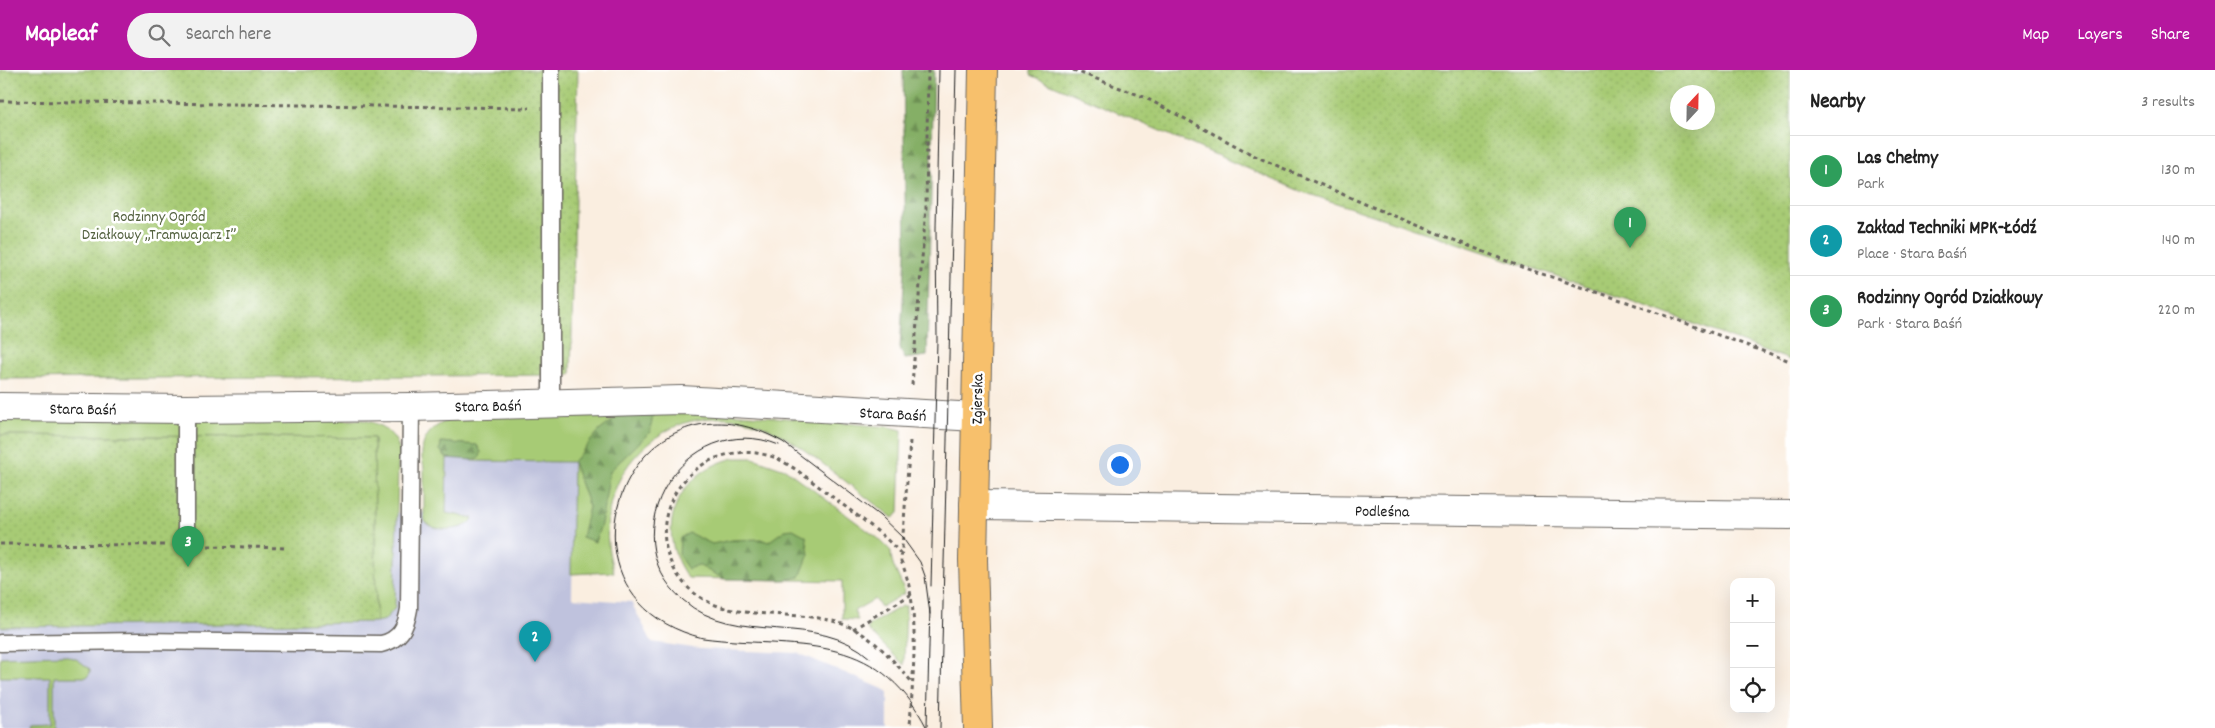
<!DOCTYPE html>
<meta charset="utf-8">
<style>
body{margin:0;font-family:Dekko,sans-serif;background:#f2f2f2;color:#222}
.controls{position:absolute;right:15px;bottom:15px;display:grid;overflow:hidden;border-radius:10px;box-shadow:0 5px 20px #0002}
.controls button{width:45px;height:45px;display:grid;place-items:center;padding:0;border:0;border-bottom:1px solid #e0e0e0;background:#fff;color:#222;font:25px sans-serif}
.compass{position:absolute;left:1670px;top:15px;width:45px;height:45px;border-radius:50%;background:#fff;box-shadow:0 5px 20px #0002;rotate:22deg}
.you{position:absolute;left:1119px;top:394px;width:18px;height:18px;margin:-12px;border:4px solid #fff;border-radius:50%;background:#1a73e8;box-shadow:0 0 0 8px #1a73e833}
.badge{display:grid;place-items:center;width:32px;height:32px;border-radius:50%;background:#b5179e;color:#fff;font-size:16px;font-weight:700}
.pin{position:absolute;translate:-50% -41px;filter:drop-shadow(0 1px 2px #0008)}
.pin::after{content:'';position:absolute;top:26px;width:18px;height:15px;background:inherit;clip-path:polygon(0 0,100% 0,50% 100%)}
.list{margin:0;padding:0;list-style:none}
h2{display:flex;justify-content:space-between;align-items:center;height:65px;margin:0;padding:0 20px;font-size:21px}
h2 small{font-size:16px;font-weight:400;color:#767676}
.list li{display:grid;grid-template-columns:32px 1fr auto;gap:15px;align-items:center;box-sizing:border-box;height:70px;padding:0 20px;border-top:1px solid #e0e0e0}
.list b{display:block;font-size:19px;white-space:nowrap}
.list p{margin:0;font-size:16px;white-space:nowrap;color:#767676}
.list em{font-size:16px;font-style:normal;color:#767676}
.icon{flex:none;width:28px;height:28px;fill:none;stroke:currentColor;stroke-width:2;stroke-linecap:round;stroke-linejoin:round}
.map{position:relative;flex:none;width:1790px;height:658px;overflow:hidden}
header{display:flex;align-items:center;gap:30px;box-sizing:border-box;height:70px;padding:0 25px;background:#b5179e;color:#fff}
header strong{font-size:24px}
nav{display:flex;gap:28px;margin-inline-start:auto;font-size:18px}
.search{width:350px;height:45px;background:#f2f2f2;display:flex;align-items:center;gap:12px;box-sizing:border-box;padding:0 18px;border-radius:28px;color:#767676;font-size:19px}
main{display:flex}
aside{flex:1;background:#fff}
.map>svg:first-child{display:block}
.industrial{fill:#bfc2dd}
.grass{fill:#a7cb75;stroke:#627448}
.forest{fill:url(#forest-firs);stroke:#506641}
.park{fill:url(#park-dots);stroke:#627448;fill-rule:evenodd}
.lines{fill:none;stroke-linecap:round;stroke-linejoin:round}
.lane-casing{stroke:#6a6661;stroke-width:19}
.street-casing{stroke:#6a6661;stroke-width:30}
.primary-casing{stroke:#6a6661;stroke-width:30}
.path{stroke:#6a6661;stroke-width:3;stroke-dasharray:4 4;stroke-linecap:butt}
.lane{stroke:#fff;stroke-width:16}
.street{stroke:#fff;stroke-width:28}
.primary{stroke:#f7c06c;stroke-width:28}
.tram{stroke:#1c1c1c;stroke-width:1}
.labels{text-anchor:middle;stroke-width:5;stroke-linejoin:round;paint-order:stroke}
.park-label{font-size:16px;fill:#546240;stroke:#fff}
.street-label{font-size:16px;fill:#1c1c1c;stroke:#fff}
</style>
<header>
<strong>Mapleaf</strong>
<div class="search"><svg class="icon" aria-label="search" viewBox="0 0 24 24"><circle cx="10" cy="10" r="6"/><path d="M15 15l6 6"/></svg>Search here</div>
<nav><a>Map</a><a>Layers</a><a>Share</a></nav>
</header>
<main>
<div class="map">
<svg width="1790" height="658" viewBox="0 0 1790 658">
<defs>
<pattern id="forest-firs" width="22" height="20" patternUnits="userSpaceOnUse" patternTransform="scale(1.25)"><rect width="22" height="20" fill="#85af66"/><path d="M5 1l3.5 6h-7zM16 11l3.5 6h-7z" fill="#6c8e53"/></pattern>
<pattern id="park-dots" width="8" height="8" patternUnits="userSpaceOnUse" patternTransform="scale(1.25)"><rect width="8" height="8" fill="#a7cb75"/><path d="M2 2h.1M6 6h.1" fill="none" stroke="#8fae65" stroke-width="1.8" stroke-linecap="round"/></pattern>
</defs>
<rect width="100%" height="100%" fill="#fff"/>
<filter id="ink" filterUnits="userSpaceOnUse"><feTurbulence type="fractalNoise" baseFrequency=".02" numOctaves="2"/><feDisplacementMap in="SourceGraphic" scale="10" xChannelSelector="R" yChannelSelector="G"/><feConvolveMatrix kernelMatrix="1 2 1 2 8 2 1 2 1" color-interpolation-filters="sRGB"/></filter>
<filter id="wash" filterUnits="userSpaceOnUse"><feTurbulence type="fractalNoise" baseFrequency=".0096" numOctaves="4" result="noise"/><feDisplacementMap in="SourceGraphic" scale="20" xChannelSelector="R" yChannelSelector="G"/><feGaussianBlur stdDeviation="1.12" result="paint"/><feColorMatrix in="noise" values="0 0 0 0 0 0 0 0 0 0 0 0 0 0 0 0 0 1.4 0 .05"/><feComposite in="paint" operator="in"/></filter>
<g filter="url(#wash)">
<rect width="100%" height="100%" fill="#faeee0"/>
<path class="industrial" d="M445 386 574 390 572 528 631 532 652 572 700 579 798 583 888 621V658H0V557L376 552 375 443H445Z"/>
<path class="grass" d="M728 343 890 357 902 360 899 443 893 448C871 431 849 414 827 397 785 365 753 340 697 350 669 355 646 372 629 394 606 426 602 466 614 502L571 504 573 392 472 391 473 389 447 388 446 443 473 448C469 462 429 463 424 450 424 433 424 416 424 399 424 394 421 389 422 384 422 363 438 353 456 347Z
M0 348 364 350C387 355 405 371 398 396L395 538 385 550 376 552 374 368 0 365Z
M734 388H753L785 399 879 469 891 481C890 495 901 509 905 523L881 537 875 529 854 541 858 550 842 549V511L688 508C652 459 677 402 734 388Z
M902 536H906L904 595 867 559 869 555Z
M65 585 78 590 90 599V603L87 607H54V658H29L30 655 50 654V607H0V587Z"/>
<path class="forest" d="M903 0H934L927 286 905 289 900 278 906 183Z
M624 342 653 345 650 362 610 401 601 454 595 472 582 467 589 437 573 392 599 361Z
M441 372 477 375 481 382 480 387 473 390 447 388 440 380Z
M793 459 806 466 809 484 800 507 783 510 724 509 698 495 688 499 679 486 680 468 689 463 712 474 732 470 761 469 768 472 785 460Z"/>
<path class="park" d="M0 0H578L571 305 0 309Z
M1030 0H1790V290L1641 234 1300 121 1030 5ZM1678 22H1708V52H1678Z
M0 365 374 368 376 552 0 557Z"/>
</g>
<g filter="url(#ink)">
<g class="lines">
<defs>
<path id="lane" d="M551 335V0
M186 475V339
M0 573 140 571 381 574C400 570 406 557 409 539L411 337"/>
<path id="street" d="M0 337 186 339 411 337 681 330 976 347
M974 435 1790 445"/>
<path id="primary" d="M978 658 973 490 983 0"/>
</defs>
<use href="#lane" class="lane-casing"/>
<use href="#street" class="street-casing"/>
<use href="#primary" class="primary-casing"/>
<path class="path" d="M1073 0 1144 27 1255 86 1372 137 1524 198 1630 233 1790 291
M0 31 529 38
M912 315 926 138 928 0
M910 371 901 491C922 539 912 606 910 658
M0 474 165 475
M208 476 285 478
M901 484C882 462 857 446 834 428 816 415 798 399 778 389 772 386 763 384 756 383 690 375 640 446 677 504 716 564 797 531 852 558 876 570 894 591 911 611
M853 559 912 524"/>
<use href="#lane" class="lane"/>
<use href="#street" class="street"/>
<use href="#primary" class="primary"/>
<path class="tram" d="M779 375C685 337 607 465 683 530 736 577 817 540 870 588
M931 516 937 270 936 158 939 0
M927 656 930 538
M927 658C875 557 796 580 703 568 536 528 629 284 783 372L880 446 902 467 920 492 925 506 930 544
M940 658 956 0"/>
</g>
</g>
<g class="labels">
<g class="park-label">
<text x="159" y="151">Rodzinny Ogród<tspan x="159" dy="18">Działkowy „Tramwajarz I”</tspan></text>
</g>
<g class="street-label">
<text transform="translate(976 329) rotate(-89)" y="6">Zgierska</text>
<text transform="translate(488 335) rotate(-1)" y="6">Stara Baśń</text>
<text transform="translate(83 338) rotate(1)" y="6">Stara Baśń</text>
<text transform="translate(893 343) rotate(3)" y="6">Stara Baśń</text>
<text transform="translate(1382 440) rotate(1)" y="6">Podleśna</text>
</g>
</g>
</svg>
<div class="controls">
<button>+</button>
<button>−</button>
<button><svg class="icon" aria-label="locate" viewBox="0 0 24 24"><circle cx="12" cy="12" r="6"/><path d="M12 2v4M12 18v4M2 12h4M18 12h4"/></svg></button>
</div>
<svg class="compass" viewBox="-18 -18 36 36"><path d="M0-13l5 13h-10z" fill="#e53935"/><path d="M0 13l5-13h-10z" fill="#767676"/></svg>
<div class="you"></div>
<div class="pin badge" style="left:1630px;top:178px;background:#2e9e5b">1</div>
<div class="pin badge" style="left:535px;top:592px;background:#0f9aa8">2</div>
<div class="pin badge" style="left:188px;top:497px;background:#2e9e5b">3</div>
</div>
<aside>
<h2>Nearby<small>3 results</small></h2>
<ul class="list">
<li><span class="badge" style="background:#2e9e5b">1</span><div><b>Las Chełmy</b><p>Park</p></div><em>130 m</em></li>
<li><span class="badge" style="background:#0f9aa8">2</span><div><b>Zakład Techniki MPK-Łódź</b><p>Place · Stara Baśń</p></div><em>140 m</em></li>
<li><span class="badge" style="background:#2e9e5b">3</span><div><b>Rodzinny Ogród Działkowy</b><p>Park · Stara Baśń</p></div><em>220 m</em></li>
</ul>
</aside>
</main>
